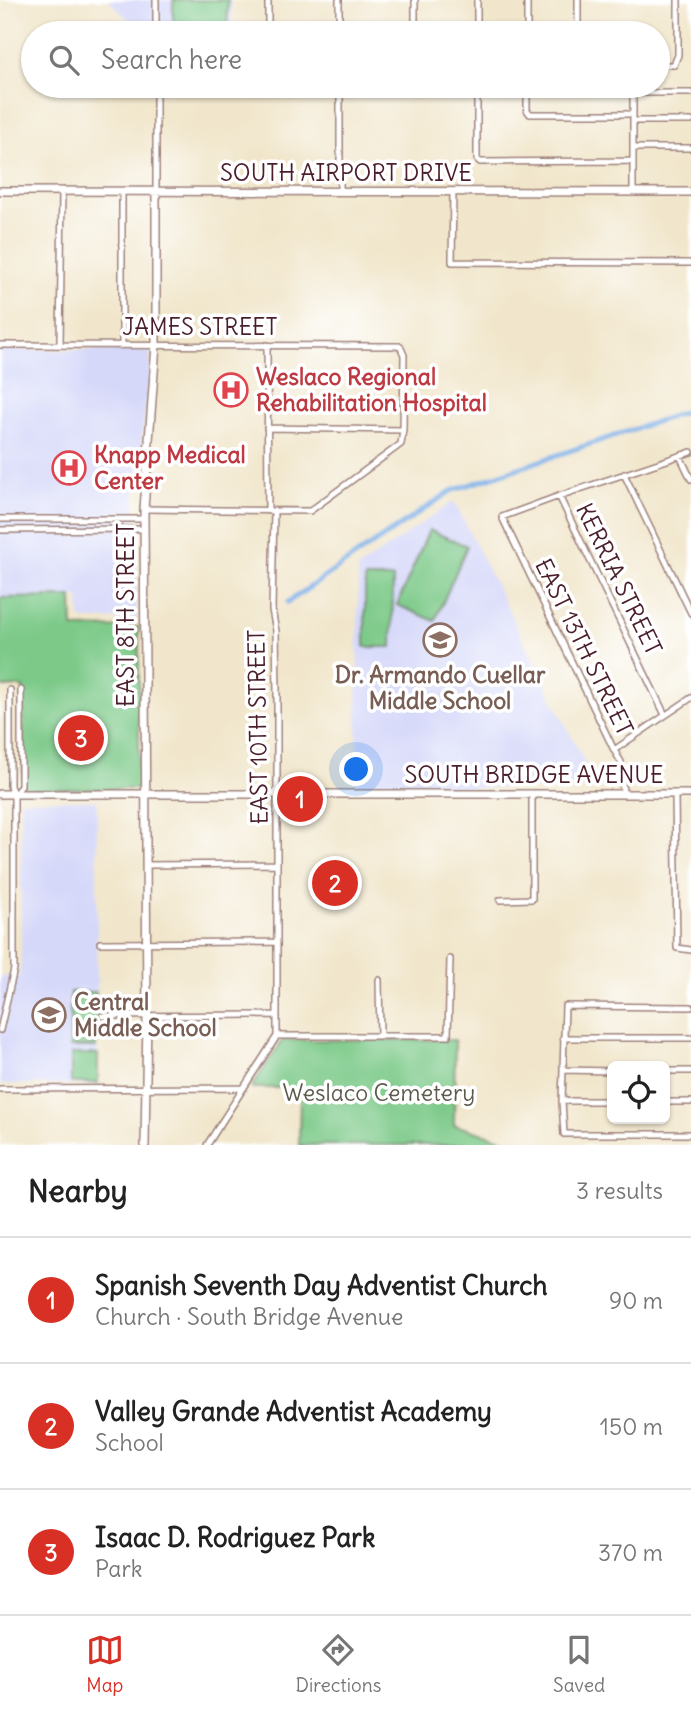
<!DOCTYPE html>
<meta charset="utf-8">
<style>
body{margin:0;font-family:Delius,sans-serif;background:#f2f2f2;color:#222}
.controls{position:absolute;right:21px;bottom:21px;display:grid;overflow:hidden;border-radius:10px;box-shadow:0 2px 5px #0004}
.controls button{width:63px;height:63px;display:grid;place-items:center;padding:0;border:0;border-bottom:2px solid #e0e0e0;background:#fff;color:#222;font:35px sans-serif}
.you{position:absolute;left:357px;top:770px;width:24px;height:24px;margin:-18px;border:5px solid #fff;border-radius:50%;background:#1a73e8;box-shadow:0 0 0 10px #1a73e833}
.badge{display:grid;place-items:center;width:46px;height:46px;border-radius:50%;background:#d93025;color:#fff;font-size:23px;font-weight:700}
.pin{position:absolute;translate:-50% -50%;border:4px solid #fff;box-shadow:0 2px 7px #0006}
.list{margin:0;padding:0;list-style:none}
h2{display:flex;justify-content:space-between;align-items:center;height:91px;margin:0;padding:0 28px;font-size:30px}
h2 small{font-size:23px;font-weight:400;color:#767676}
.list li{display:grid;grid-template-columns:46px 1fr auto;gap:21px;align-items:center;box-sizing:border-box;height:126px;padding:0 28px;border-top:2px solid #e0e0e0}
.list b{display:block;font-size:26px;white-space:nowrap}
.list p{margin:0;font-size:23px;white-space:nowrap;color:#767676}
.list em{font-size:23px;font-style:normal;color:#767676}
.icon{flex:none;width:38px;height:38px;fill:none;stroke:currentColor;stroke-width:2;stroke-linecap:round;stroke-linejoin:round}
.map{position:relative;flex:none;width:691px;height:1145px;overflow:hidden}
.search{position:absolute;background:#fff;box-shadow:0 2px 5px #0004;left:21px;right:21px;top:21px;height:77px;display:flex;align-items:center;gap:18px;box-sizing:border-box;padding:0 24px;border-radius:38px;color:#767676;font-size:26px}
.sheet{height:469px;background:#fff}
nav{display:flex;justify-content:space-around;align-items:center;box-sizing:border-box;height:98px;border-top:2px solid #e0e0e0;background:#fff;font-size:19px;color:#767676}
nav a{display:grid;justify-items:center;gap:4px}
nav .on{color:#d93025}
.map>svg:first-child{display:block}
.built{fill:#d5d8f9}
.green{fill:#7cc988;stroke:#63745a;stroke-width:2}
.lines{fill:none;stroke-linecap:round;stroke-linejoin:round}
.canal{stroke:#7aaee7;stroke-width:5}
.minor-casing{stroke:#9e827b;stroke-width:8}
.tertiary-casing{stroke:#9e827b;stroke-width:10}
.minor{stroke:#fff;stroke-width:5}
.tertiary{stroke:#fff;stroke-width:7}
.labels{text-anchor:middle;stroke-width:7;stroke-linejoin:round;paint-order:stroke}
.street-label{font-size:23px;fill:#4a1f2b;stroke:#fff}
.health-label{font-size:23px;font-weight:bold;fill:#be3a42;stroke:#fff;text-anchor:start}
.education-label{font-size:23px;font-weight:bold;fill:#785e54;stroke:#fff}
.park-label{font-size:23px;fill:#5c5a4c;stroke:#fff}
</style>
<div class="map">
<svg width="691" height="1145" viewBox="0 0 691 1145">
<rect width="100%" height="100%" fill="#fff"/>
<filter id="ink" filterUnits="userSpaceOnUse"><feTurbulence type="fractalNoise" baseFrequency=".0143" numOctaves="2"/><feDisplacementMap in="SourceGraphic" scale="14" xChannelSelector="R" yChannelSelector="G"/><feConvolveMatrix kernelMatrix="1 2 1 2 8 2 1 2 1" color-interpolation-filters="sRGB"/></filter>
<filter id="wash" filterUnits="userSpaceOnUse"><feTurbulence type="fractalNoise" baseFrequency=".00686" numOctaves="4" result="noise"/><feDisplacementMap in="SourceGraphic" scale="28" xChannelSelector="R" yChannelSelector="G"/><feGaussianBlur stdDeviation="1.57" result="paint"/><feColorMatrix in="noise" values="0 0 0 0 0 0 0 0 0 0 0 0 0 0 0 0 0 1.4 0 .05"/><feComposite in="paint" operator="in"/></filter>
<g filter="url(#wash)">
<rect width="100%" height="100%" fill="#f1e6cb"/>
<path class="built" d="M108 0H231V33H142Z
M0 350H150V375L135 493 137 619 84 620 80 617 79 597 0 598Z
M454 501 559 712 598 788 357 787 358 568Z
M21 800H97V1052L99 1053V1085L0 1084V976L19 977 21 961Z"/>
<path class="green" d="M173 0H228L227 33H173Z
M429 530 467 546 435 621 397 605Z
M365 578H393L392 647H365Z
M72 597 73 628 139 627V789H23V687H0V598Z
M70 992H96V1047H70Z
M283 1040H455L454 1125 522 1145H299L300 1094 292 1088H251Z
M71 1054H98V1083H71Z"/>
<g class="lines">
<path class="canal" d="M288 602 451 491 691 410"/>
</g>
</g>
<g filter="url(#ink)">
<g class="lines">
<defs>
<path id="minor" d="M156 0V33
M339 0V33
M415 0V33
M477 0V33
M578 0V33
M268 33V0
M527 33V0
M658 65H674L678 55V0
M156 86V192
M340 86V192
M477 86V159L480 162 633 161
M527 86V110L530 114H633
M633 93H691
M633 121H691
M633 148H691
M453 192 452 262 691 263
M633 192V86
M60 344 62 192
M0 345 400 346 404 355 403 430 267 428
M122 345V192
M267 345 268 511
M680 456 691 479
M624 474 691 613
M559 496 665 715
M144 509 310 511 401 444 403 430
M0 519H144
M0 530 144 529
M614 750 691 698
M623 794 621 762 614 750 502 517 559 496 691 452
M675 794 677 948 691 950
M14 795 21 786V690
M146 865 277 864
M500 900 532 899V794
M100 943 276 942
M379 980 380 1036
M691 1007 565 1006 562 1101 564 1134H691
M103 1016 276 1015
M0 1030 14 969V795L10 786V690
M277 1036H448L450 959
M563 1038H691
M563 1070 612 1071
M665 1071H691
M0 1089 244 1088
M562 1101H612
M665 1102H691
M207 1145 277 1036V692L276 631 272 610 274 511"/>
<path id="tertiary" d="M0 191 691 192
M0 794H691
M145 1145 147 1015 144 509 156 345V192"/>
</defs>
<use href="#minor" class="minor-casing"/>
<use href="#tertiary" class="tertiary-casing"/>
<use href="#minor" class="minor"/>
<use href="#tertiary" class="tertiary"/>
</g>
</g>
<defs>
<symbol id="hospital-ring" viewBox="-11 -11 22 22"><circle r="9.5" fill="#fff" stroke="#e0444e" stroke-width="1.5"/><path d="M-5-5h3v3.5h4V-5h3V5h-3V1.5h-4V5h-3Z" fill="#e0444e"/></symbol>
<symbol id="school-ring" viewBox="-11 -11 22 22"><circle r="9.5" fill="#fff" stroke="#8d6e63" stroke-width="1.5"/><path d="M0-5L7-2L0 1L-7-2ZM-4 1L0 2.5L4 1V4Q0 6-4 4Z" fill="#8d6e63"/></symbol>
</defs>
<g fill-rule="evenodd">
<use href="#hospital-ring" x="212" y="371" width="38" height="38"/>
<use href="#hospital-ring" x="50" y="449" width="38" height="38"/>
<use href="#school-ring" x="421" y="621" width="38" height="38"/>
<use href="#school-ring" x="30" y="996" width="38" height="38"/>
</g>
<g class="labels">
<g class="street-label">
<text x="346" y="181">SOUTH AIRPORT DRIVE</text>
<text x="200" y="335">JAMES STREET</text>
<text transform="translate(619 579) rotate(64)" y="8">KERRIA STREET</text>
<text transform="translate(126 615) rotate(-90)" y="8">EAST 8TH STREET</text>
<text transform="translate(584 647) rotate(64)" y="8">EAST 13TH STREET</text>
<text transform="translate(258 727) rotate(-91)" y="8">EAST 10TH STREET</text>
<text x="534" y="783">SOUTH BRIDGE AVENUE</text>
</g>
<g class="health-label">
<text x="256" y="385">Weslaco Regional<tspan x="256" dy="26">Rehabilitation Hospital</tspan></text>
<text x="94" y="463">Knapp Medical<tspan x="94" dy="26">Center</tspan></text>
</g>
<g class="education-label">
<text x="440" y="683">Dr. Armando Cuellar<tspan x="440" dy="26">Middle School</tspan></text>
<text x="74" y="1010" text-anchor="start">Central<tspan x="74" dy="26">Middle School</tspan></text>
</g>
<g class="park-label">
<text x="379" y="1101">Weslaco Cemetery</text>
</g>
</g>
</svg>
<div class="controls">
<button><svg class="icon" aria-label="locate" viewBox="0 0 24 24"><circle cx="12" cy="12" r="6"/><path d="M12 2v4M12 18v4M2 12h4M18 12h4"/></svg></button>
</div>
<div class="you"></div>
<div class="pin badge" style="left:300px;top:799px">1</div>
<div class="pin badge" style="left:335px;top:883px">2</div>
<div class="pin badge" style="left:81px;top:738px">3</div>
<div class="search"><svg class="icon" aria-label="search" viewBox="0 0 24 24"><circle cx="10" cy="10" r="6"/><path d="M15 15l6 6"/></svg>Search here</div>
</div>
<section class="sheet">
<h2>Nearby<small>3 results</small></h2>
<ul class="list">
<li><span class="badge">1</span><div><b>Spanish Seventh Day Adventist Church</b><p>Church · South Bridge Avenue</p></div><em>90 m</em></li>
<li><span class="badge">2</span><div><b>Valley Grande Adventist Academy</b><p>School</p></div><em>150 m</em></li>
<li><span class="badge">3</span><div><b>Isaac D. Rodriguez Park</b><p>Park</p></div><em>370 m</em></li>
</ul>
</section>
<nav>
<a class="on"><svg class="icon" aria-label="map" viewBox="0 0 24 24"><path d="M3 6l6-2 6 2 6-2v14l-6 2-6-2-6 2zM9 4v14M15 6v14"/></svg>Map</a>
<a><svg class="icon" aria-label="directions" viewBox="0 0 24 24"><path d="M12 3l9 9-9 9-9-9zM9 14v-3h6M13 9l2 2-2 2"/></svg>Directions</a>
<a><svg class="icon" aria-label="saved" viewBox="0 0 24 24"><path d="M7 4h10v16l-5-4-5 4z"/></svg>Saved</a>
</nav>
